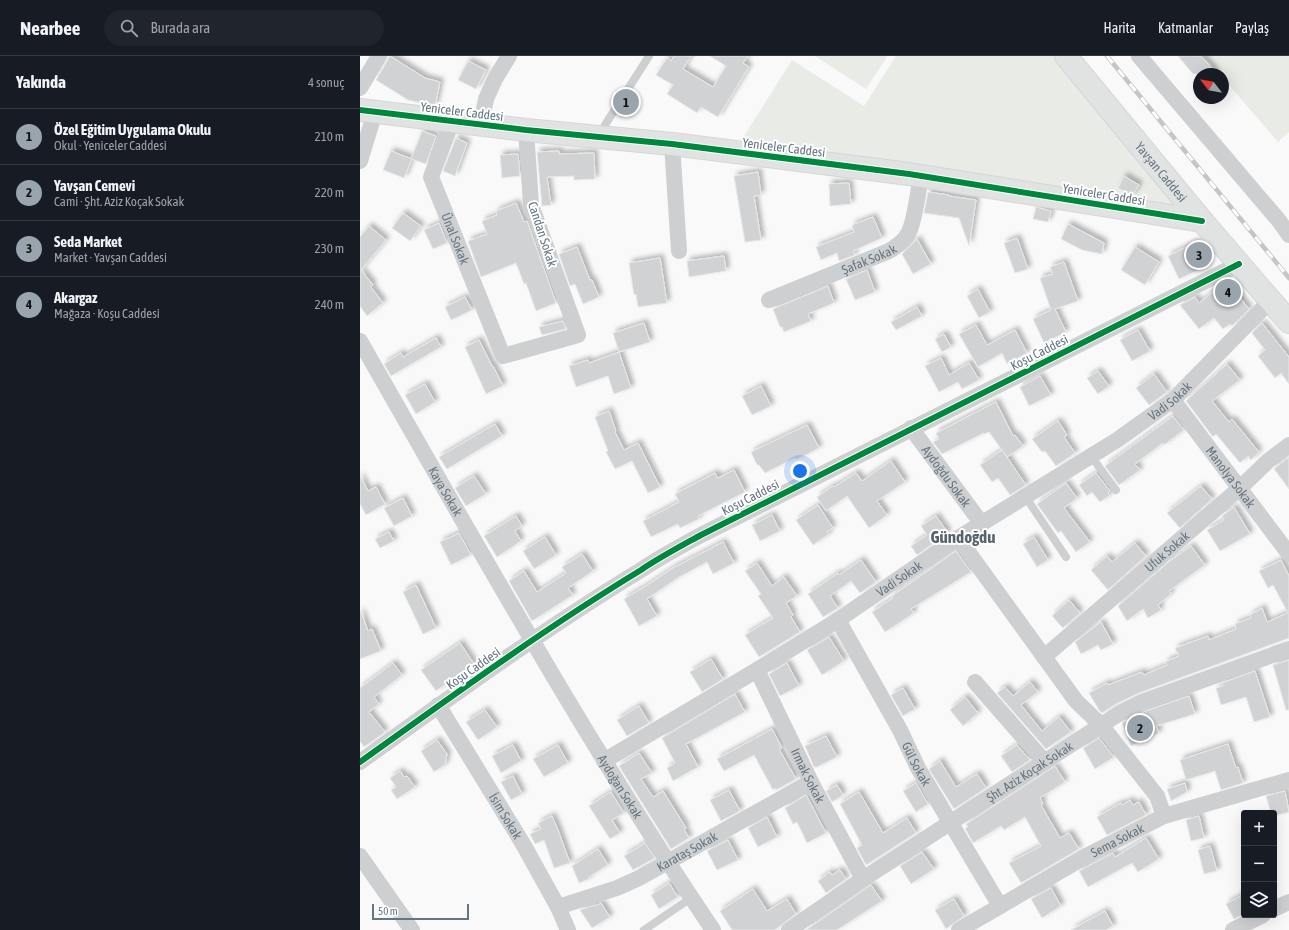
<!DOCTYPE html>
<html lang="tr">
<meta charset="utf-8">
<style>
body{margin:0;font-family:"Asap Condensed",sans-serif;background:#20242c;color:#f1f3f6}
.controls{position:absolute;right:12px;bottom:12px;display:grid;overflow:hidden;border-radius:4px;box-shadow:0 4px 16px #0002}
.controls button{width:36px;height:36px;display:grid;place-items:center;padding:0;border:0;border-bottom:1px solid #363941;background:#171b24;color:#f1f3f6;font:20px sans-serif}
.compass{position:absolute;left:833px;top:12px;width:36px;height:36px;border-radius:50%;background:#171b24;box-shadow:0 4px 16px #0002;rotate:301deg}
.scale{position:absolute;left:12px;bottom:10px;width:97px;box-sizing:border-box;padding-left:4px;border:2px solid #657683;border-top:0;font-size:11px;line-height:14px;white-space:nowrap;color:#657683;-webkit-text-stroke:3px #fff;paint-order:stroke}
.you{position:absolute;left:440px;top:415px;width:14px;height:14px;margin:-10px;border:3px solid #fff;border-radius:50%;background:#1a73e8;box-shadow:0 0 0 6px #1a73e833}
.badge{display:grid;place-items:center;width:26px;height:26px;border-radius:50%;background:#99a4ac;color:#111;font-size:13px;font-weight:700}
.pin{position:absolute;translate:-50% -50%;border:2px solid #fff;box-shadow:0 1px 4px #0006}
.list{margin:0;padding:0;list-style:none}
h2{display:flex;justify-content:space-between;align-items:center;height:52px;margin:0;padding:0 16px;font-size:17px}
h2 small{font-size:13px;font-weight:400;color:#9ea1a6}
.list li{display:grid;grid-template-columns:26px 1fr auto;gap:12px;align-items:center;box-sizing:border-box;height:56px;padding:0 16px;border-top:1px solid #363941}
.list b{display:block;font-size:15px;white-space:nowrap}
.list p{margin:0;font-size:13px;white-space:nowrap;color:#9ea1a6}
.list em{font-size:13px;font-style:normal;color:#9ea1a6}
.icon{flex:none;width:22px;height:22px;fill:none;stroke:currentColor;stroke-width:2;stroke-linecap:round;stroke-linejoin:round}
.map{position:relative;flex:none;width:929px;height:874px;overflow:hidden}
header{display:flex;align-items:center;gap:24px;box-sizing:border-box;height:56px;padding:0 20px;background:#171b24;border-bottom:1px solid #363941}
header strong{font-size:19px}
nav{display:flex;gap:22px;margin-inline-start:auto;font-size:14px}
.search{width:280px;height:36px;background:#20242c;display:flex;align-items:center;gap:10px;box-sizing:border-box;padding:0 14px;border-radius:22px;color:#9ea1a6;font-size:15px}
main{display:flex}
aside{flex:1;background:#171b24}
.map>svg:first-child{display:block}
.green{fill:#e8ebe6}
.building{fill:#d0d2d3;stroke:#e8e8e8;filter:url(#shadow)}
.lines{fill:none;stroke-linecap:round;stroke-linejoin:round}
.secondary-casing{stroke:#d5d6d7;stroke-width:24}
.lane{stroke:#cecfd0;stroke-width:8}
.street{stroke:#cecfd0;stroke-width:16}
.secondary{stroke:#e1e2e2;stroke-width:22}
.rail-casing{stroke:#c3c5c6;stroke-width:4.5}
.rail{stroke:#fff;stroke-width:3;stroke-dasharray:9;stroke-linecap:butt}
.cycleway-casing{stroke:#fff;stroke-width:8}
.cycleway{stroke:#00873e;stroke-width:6}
.labels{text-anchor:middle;stroke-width:4;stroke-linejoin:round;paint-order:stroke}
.street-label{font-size:13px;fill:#657683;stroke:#fff}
.district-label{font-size:17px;font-weight:bold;fill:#57646e;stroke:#fff}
</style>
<header>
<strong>Nearbee</strong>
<div class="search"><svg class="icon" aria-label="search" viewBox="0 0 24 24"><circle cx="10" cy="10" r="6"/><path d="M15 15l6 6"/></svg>Burada ara</div>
<nav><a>Harita</a><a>Katmanlar</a><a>Paylaş</a></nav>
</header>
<main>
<aside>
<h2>Yakında<small>4 sonuç</small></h2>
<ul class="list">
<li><span class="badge">1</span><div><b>Özel Eğitim Uygulama Okulu</b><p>Okul · Yeniceler Caddesi</p></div><em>210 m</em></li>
<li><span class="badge">2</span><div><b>Yavşan Cemevi</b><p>Cami · Şht. Aziz Koçak Sokak</p></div><em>220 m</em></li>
<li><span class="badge">3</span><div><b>Seda Market</b><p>Market · Yavşan Caddesi</p></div><em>230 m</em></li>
<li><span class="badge">4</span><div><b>Akargaz</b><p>Mağaza · Koşu Caddesi</p></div><em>240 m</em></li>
</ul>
</aside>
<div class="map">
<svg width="929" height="874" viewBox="0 0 929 874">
<defs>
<filter id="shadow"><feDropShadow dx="3.5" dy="-3.5" stdDeviation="2" flood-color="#0004"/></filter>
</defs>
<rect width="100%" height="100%" fill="#f9f9f9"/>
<path class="green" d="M455 0H526L527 1 506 33Z
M536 0H706L842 165 374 96 432 4 504 50Z
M845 0H929V76L918 86 863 22V18H860Z"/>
<path class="building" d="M30 0 65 22 80 26 75 50 48 44 16 24Z
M314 0H331L323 13 353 31 366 10 350 0H388L383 7 389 11 358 61 341 51 337 57 307 38 313 29 296 19 307 2 311 5Z
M818 0H841L857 18H833Z
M108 5 126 14 116 33 98 24Z
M62 75 76 80 66 108 51 103Z
M96 82 107 87 95 120 83 115Z
M31 95 52 103 44 122 23 114Z
M199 95V98L234 97 235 123 214 124V120L187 121 191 149 182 150 177 96Z
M158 98 160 120 142 122 140 99Z
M398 116 401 139 394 140 401 184 385 186 374 120Z
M764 120 779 129 772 140 758 132Z
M489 127 491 148 470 150 469 128Z
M568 136 589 139V140L616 144 609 190 599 162 564 157Z
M156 147 164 166 167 165 196 247 176 255 166 227 164 228 156 207 121 221 108 185 127 178 122 165 137 159 136 155Z
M676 151 691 155 688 166 673 163Z
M43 157 61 170 50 185 32 172Z
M513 161 522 182 493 195 495 199 479 205 477 197 461 204 456 191 494 176 492 169Z
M79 167 87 187 73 193 64 174Z
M708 168 744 187 742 198 722 194 701 183Z
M9 170 26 184 1 214 13 229 11 231 23 247 7 260 0 250V181Z
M657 182 668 213 655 217 644 187Z
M557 183 571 208 553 218 542 198Z
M836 186 847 210 819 223 808 200Z
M217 191 230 224H232L239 241 223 248 215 228 210 230 199 198Z
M775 191 799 206 785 229 761 214Z
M364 200 366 215 329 221 327 205Z
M300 202 307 247 278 251 276 238 274 239 269 207Z
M704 206 718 245 695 253 706 276 684 287 673 263 691 254 680 222 693 218 690 211Z
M507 214 515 236 495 244 486 223Z
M866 225 889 253 872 270 870 268 863 273 854 262 839 273 820 249 835 241 839 247Z
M468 230 474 247 448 258 451 265 424 276 422 271H420L413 253Z
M618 233 630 256 619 262 607 240Z
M105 241 112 254 91 264 85 251Z
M557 251 562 260 536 274 531 266Z
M203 265 206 273 182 279 179 271Z
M284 267 290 286 259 296 253 277Z
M902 267 929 301V328L921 317 915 322 898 300 905 294 892 277Z
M616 269 627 289 655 274 667 297 647 308 642 297 618 311 599 278Z
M778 274 790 295 772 305 760 284Z
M584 278 591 291 582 296 575 283Z
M76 282 81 291 31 320 24 308 41 297 43 301Z
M119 284 132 310H133L143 330 126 338 105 291Z
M259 296 271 332 254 338 248 320 216 331 209 310 228 304 229 307Z
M581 302 589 319 609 307 619 324 602 333 598 326 579 336 565 310Z
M867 308 880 324 852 345 869 366 872 363 899 396 891 404 888 400 880 407 856 378 853 381 826 345Z
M738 315 749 330 738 338 727 322Z
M794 318 807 336 789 349 776 332Z
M680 320 691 339 669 350 660 331Z
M65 328 75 346 56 358 45 339Z
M401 330 411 350 392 359 382 340Z
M636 346 653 380 655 379 663 390 647 401 629 376 624 378V377L582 398 573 386 579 383 576 377Z
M249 355 256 375 255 376 264 394 278 387 300 431 288 437 272 405 255 413 246 396 248 395 235 361Z
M813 360 824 374 804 389 803 387 775 408 780 414 759 429 745 410Z
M698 365 707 379 704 381 715 397 696 410 685 395 682 396 672 383Z
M135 368 142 380 87 413 79 401Z
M447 369 459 392 436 404 435 402 405 417 399 409H397L391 396Z
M642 394 666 429 650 439 638 422 632 426 620 409Z
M929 401V433L914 413Z
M531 405 545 426 517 445 527 459 509 472 487 440 466 455 457 441 473 430 474 431 496 417 502 425Z
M374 414 385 436 338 460 339 463 320 472 318 468 291 481 283 465 319 446 315 438 355 417 358 422Z
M736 417 750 435 748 437 750 439 740 446 732 436 727 440 719 429Z
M0 420 8 435 16 431 25 448 6 459 0 448Z
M114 420 126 438 106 450 95 432Z
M706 427 717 442 704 452 730 486 716 496 701 475 698 477 677 448Z
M841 430 852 443 820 472 807 457Z
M43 442 52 460 34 470 24 452Z
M458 449 473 472 467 476 469 478 453 489 436 464Z
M874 451 890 478 860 495 847 474 864 464 862 460Z
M412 459 420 475 400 485 392 469Z
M156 460 162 470 155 475 161 485 137 501 124 480Z
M576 460 588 477 557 499 551 490 567 479 561 470Z
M29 476 34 485 20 492 15 483Z
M99 477 111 499 91 509 80 486Z
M185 481 196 499 174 513 163 495Z
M674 481 688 504 677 511 663 488Z
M363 486 374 507 353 518 347 506 319 521 287 543 297 560 279 570 264 543 286 530 313 512Z
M775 487 786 500 748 534 731 514 747 500 752 506Z
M831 490 845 509 809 535 811 538 798 549 801 554 788 562 783 553 767 565 758 550 810 505Z
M596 495 611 516 551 553 554 557 525 576 512 556 533 542 532 540Z
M222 498 233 515 208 532 213 539 172 565 149 525 164 515 177 536 206 517 202 511Z
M501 504 516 526 500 537 491 525 470 540 478 552 463 561 448 538 478 517 479 519Z
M921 504 929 520V582L779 637 756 648 742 657 739 654 729 637 747 627 748 629 782 616 784 619 807 609 805 606 819 600 815 592 848 580 849 584 876 573 875 568 891 562 890 559 902 552 907 566 928 557 913 529 908 532 899 515Z
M397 507 412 530 424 521 437 540 426 547 433 559 431 561 440 576 399 601 385 579 413 562 398 540 401 538 385 515Z
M56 529 76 572 63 578 43 536Z
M709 544 720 557 703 572 692 560Z
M0 556H1L8 575 12 573 21 595 0 603Z
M741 566 753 588 741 594 738 589 721 598 715 586Z
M469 581 484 605 462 619 447 594Z
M100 587 114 608 76 635 61 614Z
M351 603 363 623 342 636 330 616Z
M929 604V654H926L913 609Z
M33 607 42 619 14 641 19 648 9 656 25 676 4 691 0 685V632Z
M427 607 439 630 420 640 409 618Z
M895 615 910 661 894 666 886 641 861 649 856 632 863 630 862 627Z
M670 626 678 636 661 649 682 675 699 661 711 676 686 693 637 637 645 631 653 640Z
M543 632 555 653 543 660 531 639Z
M375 638 385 656 326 688 338 711 313 725 307 712 315 707 302 682Z
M829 640 835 658 796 670 799 677 771 690 762 667 786 655Z
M605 641 618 657 603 670 590 654Z
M279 650 289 667 267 680 257 664Z
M125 654 137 671 118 684 106 666Z
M412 673 422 692 419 693 436 723 416 734 415 732 413 734 394 699 364 715 357 703Z
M466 680 477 701 457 711H454L445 690Z
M739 682 754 701 735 713 723 692Z
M77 684 87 698 85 709 74 716 61 695Z
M868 688 876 712 878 711 883 727 861 734 855 715 826 724 820 704Z
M153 689 161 705 141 717 132 700Z
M198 689 208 707 184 721 173 703Z
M657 689 670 704 652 716 641 700Z
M279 697 292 717 281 723 293 741 303 735 326 772 324 773 329 782 311 793 259 710Z
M580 705 596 731 617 718 626 732 594 753 569 713Z
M695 710 705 726 680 742 683 748 681 749 700 782 709 777 719 793 661 827 649 807 681 790 665 761 644 774 641 770 613 787 605 772 608 771 606 768Z
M40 715 44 721 47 720 55 731 37 743 31 734 36 731 30 722Z
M153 720 162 738 151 744 141 726Z
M556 727 568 748 556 756 543 735Z
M825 727 827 736 811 745 807 733Z
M477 729 483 739 472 746 466 735Z
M369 734 380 755 361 765 350 744Z
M925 735 929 756 914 760V757H911L906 740Z
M251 736 264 757 252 764 260 777 250 783 229 750Z
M499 736 523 777 547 762 556 777 506 809 497 792 502 789 480 748Z
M446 739 466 777 447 787 437 766 433 768 425 752Z
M770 744 773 749 779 746 786 759 747 779 737 761 761 747 762 749Z
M192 760 198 774 210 807 194 812 184 784 175 788 170 778 181 773 178 767Z
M839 760 844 782 831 785 826 764Z
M407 761 417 781 398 791 388 772Z
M786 782 799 803 778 816 772 807 728 831 719 815 753 797 755 801Z
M368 784 378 804 357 814 347 795Z
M285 787 295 802 273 814 264 800Z
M850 790 857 815 844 818 838 794Z
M238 793 248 809 229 821V823L219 827 212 810Z
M562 796 574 813 551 828 540 810Z
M480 814 486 823 466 837 458 825 470 816 472 819Z
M309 827 318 841 299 853 291 839Z
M511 829 522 845 477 874H446Z
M691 832 701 850 682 862 671 843Z
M393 833 407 855 427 843 436 858 415 874H372L360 855Z
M884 838V858L874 863 866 848Z
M594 843 604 860 586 873 575 854Z
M241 847 250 861 232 872 220 854 236 849V850Z
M745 855 753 870 746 874H711Z"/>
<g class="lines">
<defs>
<g id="secondary">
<path id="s14" d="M706 0 842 165 929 266"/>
<path d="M0 54 166 74 312 88 549 118 842 165"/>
</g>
</defs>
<use href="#secondary" class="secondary-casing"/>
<path class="lane" d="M244 80 245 69 289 0
M731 400 756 434
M665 440 706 501
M284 874 331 842"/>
<g class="street">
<path d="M779 0 920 166 929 179"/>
<path d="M0 32 19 0"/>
<path id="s1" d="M92 65 71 121 143 300 218 279 171 149 166 74"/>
<path d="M121 68 126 43 135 23 149 0"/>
<path d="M312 88 319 195"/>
<path d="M0 105 15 56"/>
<path id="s2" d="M409 244 529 195C536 191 543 186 548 178 555 166 558 135 561 120"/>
<path id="s3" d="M0 285C114 484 225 684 353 874"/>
<path id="s4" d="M813 344 929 498"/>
<path id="s5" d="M551 372 622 468"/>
<path d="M598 482 716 645 741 669 797 740 804 760"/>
<path id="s6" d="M478 564 540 674 558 712 640 850"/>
<path id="s7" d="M684 601 880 432 908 405 929 389"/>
<path id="s8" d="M397 614 451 726 503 823"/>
<path d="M615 626 684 705"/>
<path id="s9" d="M78 649 163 788 198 851 208 874"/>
<path id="s10" d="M244 705 397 614 478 564 598 482 757 384 813 344 910 245"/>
<path d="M0 706C92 640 184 573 281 514 300 501 321 490 341 479L879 208"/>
<path d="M0 800 52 874"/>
<path id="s11" d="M198 851 257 832 279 822 451 726"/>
<path d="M914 853 929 846"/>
<path id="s12" d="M429 874 503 823 760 657 782 646 929 593"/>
<path id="s13" d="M599 874 728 799 804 760 929 724"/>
<path d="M873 874 903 859"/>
</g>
<use href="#secondary" class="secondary"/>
<defs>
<path id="rail" d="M747 0 929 222"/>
</defs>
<use href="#rail" class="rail-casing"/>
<use href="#rail" class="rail"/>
<defs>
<path id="cycleway" d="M0 54 166 74 312 88 549 118 842 165
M0 706C92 640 184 573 281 514 300 501 321 490 341 479L879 208"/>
</defs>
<use href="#cycleway" class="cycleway-casing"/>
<use href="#cycleway" class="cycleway"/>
</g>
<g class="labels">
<g class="street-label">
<text transform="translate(102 55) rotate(7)" y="5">Yeniceler Caddesi</text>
<text transform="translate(424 91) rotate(7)" y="5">Yeniceler Caddesi</text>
<text dy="5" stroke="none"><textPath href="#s14" startOffset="150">Yavşan Caddesi</textPath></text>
<text transform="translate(744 138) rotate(9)" y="5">Yeniceler Caddesi</text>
<text transform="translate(183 178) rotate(72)" y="5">Candan Sokak</text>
<text dy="5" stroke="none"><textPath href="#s1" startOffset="126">Ünal Sokak</textPath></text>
<text dy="5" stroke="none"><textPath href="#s2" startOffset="108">Şafak Sokak</textPath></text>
<text transform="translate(679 296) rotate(-27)" y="5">Koşu Caddesi</text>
<text dy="5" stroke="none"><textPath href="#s10" startOffset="671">Vadi Sokak</textPath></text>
<text dy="5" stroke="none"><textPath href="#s5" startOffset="60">Aydoğdu Sokak</textPath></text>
<text dy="5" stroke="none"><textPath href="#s4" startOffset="96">Manolya Sokak</textPath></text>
<text dy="5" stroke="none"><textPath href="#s3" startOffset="173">Kaya Sokak</textPath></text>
<text transform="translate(390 441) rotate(-27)" y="5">Koşu Caddesi</text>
<text dy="5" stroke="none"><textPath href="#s7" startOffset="162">Ufuk Sokak</textPath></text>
<text dy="5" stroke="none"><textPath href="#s10" startOffset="347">Vadi Sokak</textPath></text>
<text transform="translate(113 612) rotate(-35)" y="5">Koşu Caddesi</text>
<text dy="5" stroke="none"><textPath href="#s6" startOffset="164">Gül Sokak</textPath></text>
<text dy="5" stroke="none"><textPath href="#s12" startOffset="288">Şht. Aziz Koçak Sokak</textPath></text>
<text dy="5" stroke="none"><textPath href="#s8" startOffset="117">Irmak Sokak</textPath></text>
<text dy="5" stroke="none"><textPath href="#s3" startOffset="516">Aydoğan Sokak</textPath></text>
<text dy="5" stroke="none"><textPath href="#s9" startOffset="130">İsim Sokak</textPath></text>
<text dy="5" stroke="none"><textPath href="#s13" startOffset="182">Sema Sokak</textPath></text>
<text dy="5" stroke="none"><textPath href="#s11" startOffset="141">Karataş Sokak</textPath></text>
</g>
<g class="district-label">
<text x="603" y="487">Gündoğdu</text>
</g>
</g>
</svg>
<div class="controls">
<button>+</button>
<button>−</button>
<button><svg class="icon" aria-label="layers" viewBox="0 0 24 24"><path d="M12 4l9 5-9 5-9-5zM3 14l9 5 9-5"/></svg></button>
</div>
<svg class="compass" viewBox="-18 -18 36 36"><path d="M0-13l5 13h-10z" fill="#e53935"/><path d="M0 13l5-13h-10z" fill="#9ea1a6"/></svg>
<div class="scale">50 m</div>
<div class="you"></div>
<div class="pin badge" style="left:266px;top:46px">1</div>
<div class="pin badge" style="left:780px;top:672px">2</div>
<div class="pin badge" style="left:839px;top:199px">3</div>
<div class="pin badge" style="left:868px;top:236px">4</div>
</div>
</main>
